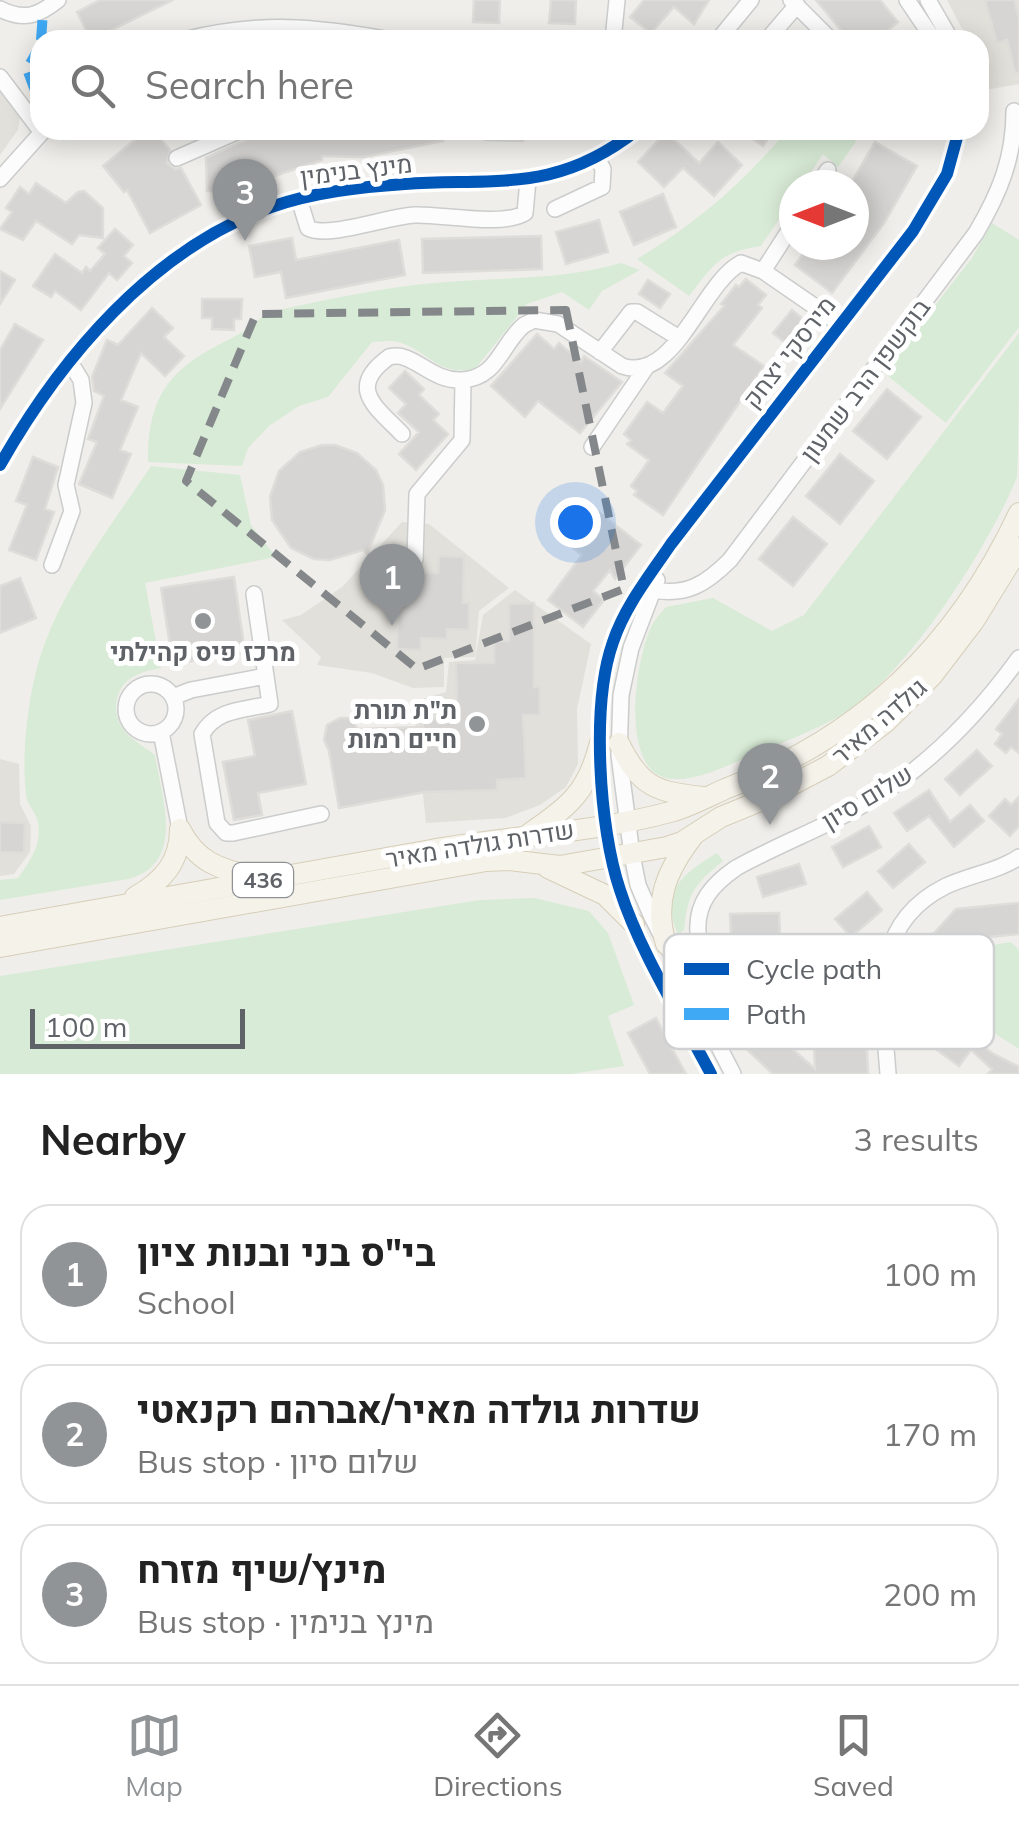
<!DOCTYPE html>
<meta charset="utf-8">
<style>
body{margin:0;font-family:Mulish,Heebo,sans-serif;background:#f2f2f2;color:#222}
.compass{position:absolute;left:779px;top:170px;width:90px;height:90px;border-radius:50%;background:#fff;box-shadow:0 5px 25px #0003;rotate:270deg}
.scale{position:absolute;left:30px;bottom:25px;width:215px;box-sizing:border-box;padding-left:10px;border:5px solid #5f6368;border-top:0;font-size:28px;line-height:35px;white-space:nowrap;color:#5f6368;-webkit-text-stroke:8px #fff;paint-order:stroke}
.you{position:absolute;left:575px;top:522px;width:35px;height:35px;margin:-25px;border:8px solid #fff;border-radius:50%;background:#1a73e8;box-shadow:0 0 0 15px #1a73e833}
.badge{display:grid;place-items:center;width:65px;height:65px;border-radius:50%;background:#919496;color:#fff;font-size:32px;font-weight:700}
.pin{position:absolute;translate:-50% -82px;filter:drop-shadow(0 2px 5px #0008)}
.pin::after{content:'';position:absolute;top:52px;width:35px;height:30px;background:inherit;clip-path:polygon(0 0,100% 0,50% 100%)}
.list{margin:0;padding:0;list-style:none}
h2{display:flex;justify-content:space-between;align-items:center;height:130px;margin:0;padding:0 40px;font-size:42px}
h2 small{font-size:32px;font-weight:400;color:#767676}
.list li{display:grid;grid-template-columns:65px 1fr auto;gap:30px;align-items:center;box-sizing:border-box;height:140px;margin:0 20px 20px;padding:0 20px;border:2px solid #e0e0e0;border-radius:30px}
.list b{display:block;font-size:38px;white-space:nowrap}
.list p{margin:0;font-size:32px;white-space:nowrap;color:#767676}
.list em{font-size:32px;font-style:normal;color:#767676}
.icon{flex:none;width:55px;height:55px;fill:none;stroke:currentColor;stroke-width:2;stroke-linecap:round;stroke-linejoin:round}
.map{position:relative;flex:none;width:1019px;height:1074px;overflow:hidden}
.search{position:absolute;background:#fff;box-shadow:0 5px 25px #0003;left:30px;right:30px;top:30px;height:110px;display:flex;align-items:center;gap:25px;box-sizing:border-box;padding:0 35px;border-radius:30px;color:#767676;font-size:38px}
.sheet{height:610px;background:#fff}
nav{display:flex;justify-content:space-around;align-items:center;box-sizing:border-box;height:140px;border-top:2px solid #e0e0e0;background:#fff;font-size:28px;color:#767676}
nav a{display:grid;justify-items:center;gap:5px}
nav .on{color:#919496}
.map>svg:first-child{display:block}
.education{fill:#e2e0da}
.green{fill:#d8ebd6}
.building{fill:#d6d5d3;stroke:#deddd9;stroke-width:2.5}
.lines{fill:none;stroke-linecap:round;stroke-linejoin:round}
.minor-casing{stroke:#cbcccc;stroke-width:18}
.major-casing{stroke:#d7ceb8;stroke-width:22}
.minor{stroke:#fdfcfc;stroke-width:15}
.major{stroke:#f4f2e9;stroke-width:20}
.quiet{stroke:#3fa9f5;stroke-width:10;stroke-dasharray:20 10;stroke-linecap:butt}
.cycleway-casing{stroke:#fff;stroke-width:19}
.cycleway{stroke:#0057b8;stroke-width:12}
.marked{fill:none;stroke:#84888a;stroke-width:8;stroke-dasharray:20 12;stroke-linejoin:round}
.poi-dot{fill:#919496;stroke:#fff;stroke-width:4}
.labels{text-anchor:middle;stroke-width:10;stroke-linejoin:round;paint-order:stroke}
.shield{fill:#fff;stroke:#8f9295;stroke-width:2.5}
.shield-label{font-size:22px;font-weight:bold;fill:#5f6368}
.street-label{font-size:25px;fill:#5f6368;stroke:#fff}
.poi-label{font-size:25px;font-weight:bold;fill:#5f6368;stroke:#fff}
.key{fill:#fff;stroke:#cfd0d2;stroke-width:2.5}
.key-label{font-size:28px;fill:#5f6368}
</style>
<div class="map">
<svg width="1019" height="1074" viewBox="0 0 1019 1074">
<rect width="100%" height="100%" fill="#efeeea"/>
<path class="education" d="M947 0H1019V84L979 91V40H968Z
M0 74 21 110 18 130 0 155Z
M402 522 429 524 509 588 479 611 475 657 444 658V687L413 688 372 673 317 665 321 657 282 620 301 615 342 587Z
M515 590 591 644 577 709 578 764 566 787 540 805 505 818 426 823 413 702 446 692 449 662 475 660 483 615Z
M0 759 19 764 20 804 31 826 30 852 14 874 0 876Z"/>
<path class="green" d="M787 130H859L855 143 838 167 823 154 802 185H794V197L761 246C720 252 714 264 689 296L637 259C695 224 744 183 787 130Z
M992 223 1019 240V327L946 423 883 372 972 258Z
M621 263 640 270 602 291 589 310 562 292 527 304 475 369C435 376 430 351 398 342 391 340 380 342 372 342L328 397 299 406 269 426 248 448 242 466 148 462C148 400 166 372 220 344 237 335 253 328 265 313 326 300 385 286 446 282 506 277 563 280 621 263Z
M1019 333C1019 360 1019 457 1017 477 989 546 911 668 849 710 820 729 785 741 753 755 727 765 694 784 666 778 619 767 636 656 652 625 655 619 661 613 666 607L713 598 772 631 804 615Z
M151 466 240 475 251 525 276 557 145 583 161 668C138 672 118 679 116 706 116 713 118 723 123 729 130 739 145 747 155 755 162 799 186 864 128 879L0 900V880L18 878C30 861 42 845 38 822 36 812 27 805 26 795 22 759 26 716 34 680 51 602 107 532 151 466Z
M717 853 723 861C694 885 688 892 684 930L678 934C659 892 682 874 717 853Z
M534 898 589 911 608 933 634 1005 608 1016 624 1066 571 1074H0V976L480 900Z
M1011 942 1019 950V1049L991 1031 981 1039 950 1011 948 979 973 948Z"/>
<path class="building" d="M100 0H173L91 40 77 12Z
M474 0H500L499 23 473 22Z
M551 0H576L575 24 549 23Z
M644 0H709L694 24 674 7 651 33 630 17Z
M816 0H880L898 22 876 40H849Z
M985 0H1014L1019 19V72L1015 73 1007 40 997 43Z
M147 130H153L170 150 167 163 175 169 181 168 201 205 150 233 127 190 124 192 103 166Z
M267 130H443V141L363 157 322 156V160L227 192 207 191 206 158Z
M485 130H523V141L485 140Z
M740 130H774L763 146Z
M666 132 699 163 718 142 742 165 714 196 683 168 664 187 638 162Z
M875 142 917 166 884 223 832 293 795 265 809 245H854V185H850Z
M36 183 66 203 78 192 84 191 103 208V238L79 235 72 244 36 221 23 240 0 229 12 212 6 208 20 187 29 194Z
M663 194 676 227 634 245 620 212Z
M599 220 608 252 566 264 556 232Z
M115 229 133 245 124 256 132 263 117 280 109 273 81 310 55 291 51 297 33 286 55 254 82 273 86 267 90 271 105 254 98 248Z
M541 236 542 269 423 273 422 239Z
M292 238 296 260 399 240 405 275 286 298 281 272 255 277 249 246Z
M0 271 15 280 0 304Z
M746 279 766 295 758 305 762 308 733 345 764 366 663 515 634 495 637 491 631 486 649 460 627 444 631 440 624 434 647 402 663 413 683 386 665 373 724 306 721 304 736 285 739 287Z
M648 280 670 294 660 308 639 294Z
M202 299H242L241 319H234V330L212 329V318H202Z
M152 308 173 328 164 337 184 356 165 376 141 353 121 400 138 407 120 450 131 454 112 498 79 484 97 442 88 439 104 396 94 391 92 377 107 340 118 345Z
M792 310 807 322 789 346 773 333Z
M15 324 43 340 0 409V350Z
M537 334 554 349 559 343 581 362 584 356 622 382 580 433 538 401 525 417 491 386Z
M405 371 424 389 419 395 439 414 433 420 448 434 416 470 399 454 419 432 398 413 406 404 389 388Z
M887 389 921 417 887 459 853 431Z
M322 445H335L357 453 376 470 383 485 385 510 367 554 363 550 330 560 314 559 291 548 272 520 270 497 279 471 300 452Z
M840 454 874 481 840 524 806 496Z
M33 457 58 467 45 509 54 512 36 560 9 550 27 505 16 501Z
M587 503 641 545 615 579 610 570 593 591 604 600 583 627 548 600 582 555 560 538Z
M793 517 827 544 793 586 759 559Z
M394 540 404 551V562L395 571 438 573 439 556 464 557 463 603H469V630L447 629V639L421 638V650L397 649 398 604 385 603 386 573 373 560Z
M234 577 245 653 173 664 161 588Z
M20 578 36 618 0 633V586Z
M534 603V687H540V715H523L526 778 497 780V790L425 792 339 808 329 751 324 740 327 725 340 718H350L358 729 423 727 422 719H439V708H457L456 663H494V641H509V604Z
M1019 699V753L1011 747 1006 753 995 744 1002 734 996 729Z
M292 711 306 784 258 793 262 815 234 820 223 762 255 756 248 720Z
M977 750 992 766 960 795 945 779Z
M929 790 950 822 970 805 984 821 954 847 929 816 907 831 894 813Z
M1019 797V826L1010 836 989 816 1005 799 1011 805Z
M0 822 25 823 24 853 0 852Z
M869 826 881 847 843 867 832 847Z
M909 844 925 862 893 888 878 871Z
M799 864 806 884 763 897 757 877Z
M867 892 882 910 851 937 835 919Z
M1019 903V934L971 939 940 973 941 1015 992 1053 1019 1067V1074H988L992 1069 971 1050 959 1066 911 1031 909 961 956 909Z
M779 913 780 935 731 937 730 914Z
M865 1009 868 1074H773L742 1045 767 1018 784 1035 781 1039 815 1069 814 1046H828L826 1011Z
M656 1018 664 1034 686 1074H650L628 1033Z"/>
<g class="lines">
<defs>
<path id="minor" d="M791 0 831 40
M907 0 934 40
M928 0 951 40
M0 9C24 21 38 16 58 0
M184 40C259 21 316 26 391 40
M613 40 617 0
M718 40 751 0
M767 40 797 5
M0 77 40 130
M177 158 241 130
M0 179 44 130
M818 185 828 170
M299 199 308 228C328 239 388 216 415 215 443 214 503 227 525 213L528 180
M555 209 602 187 603 169 596 156
M763 271 794 223
M600 352 631 312H637L679 338
M402 434C376 407 346 388 389 357 413 350 430 382 462 380 498 378 501 344 524 325L534 320 558 324 622 366C675 384 701 284 741 263L763 271 840 324
M592 447 647 366
M0 465C60 359 152 249 271 207 314 192 360 187 405 184 499 178 557 193 637 130
M415 559 417 494 462 440 463 380
M52 565 72 511 66 485 84 403 81 380 70 362
M657 580 631 648 621 695 619 755 632 855 638 885 651 915 733 1074
M653 590C687 596 706 584 730 560L976 233C1000 192 1014 158 1014 111
M254 594 270 704C244 710 216 709 202 734L217 823 226 833H233L321 814
M126 709a25 25 0 1 1 50 0a25 25 0 1 1-50 0Z
M173 697 191 690 266 676
M161 732 180 829
M882 988C822 991 705 1022 698 932 696 902 713 884 736 868 777 845 821 829 861 806 925 770 977 716 1019 658
M711 1074C681 1017 639 950 620 890 599 828 591 704 613 642 625 606 650 575 671 544L913 231 947 174 959 130
M888 1074C883 1002 867 925 946 886 969 875 999 871 1019 857"/>
<path id="major" d="M619 743C640 787 656 792 703 797
M180 829C196 861 219 870 253 876
M530 833C570 806 588 791 600 743
M548 868 605 895 634 924
M135 897C163 881 180 862 180 829
M0 927C144 901 287 876 431 850 510 836 592 833 670 812 689 807 707 797 725 789 863 736 956 647 1019 513
M666 944C653 901 667 870 693 836
M0 947 486 861 508 860 560 866 667 847 682 842 721 817 765 799 828 766 886 722 932 676 974 621 1019 548"/>
</defs>
<use href="#minor" class="minor-casing"/>
<use href="#major" class="major-casing"/>
<use href="#minor" class="minor"/>
<use href="#major" class="major"/>
<path class="quiet" d="M41 40 43 12
M40 46 27 69 40 104"/>
<defs>
<path id="cycleway" d="M0 465C60 359 152 249 271 207 314 192 360 187 405 184 499 178 557 193 637 130
M711 1074C681 1017 639 950 620 890 599 828 591 704 613 642 625 606 650 575 671 544L913 231 947 174 959 130"/>
</defs>
<use href="#cycleway" class="cycleway-casing"/>
<use href="#cycleway" class="cycleway"/>
</g>
<path class="marked" d="M566 310 624 589 417 669 186 481 256 314Z"/>
<g class="poi-dot">
<circle cx="203" cy="621" r="10"/>
<circle cx="477" cy="724" r="10"/>
</g>
<g class="labels">
<rect class="shield" x="233" y="863" width="60" height="34" rx="8"/>
<g class="shield-label">
<text x="263" y="888">436</text>
</g>
<g class="street-label">
<text transform="translate(356 170) rotate(-7)" y="9">מינץ בנימין</text>
<text transform="translate(789 352) rotate(-52)" y="9">מירסקי יצחק</text>
<text transform="translate(865 380) rotate(-53)" y="9">בוקשפן הרב שמעון</text>
<text transform="translate(879 721) rotate(-41)" y="9">גולדה מאיר</text>
<text transform="translate(867 797) rotate(-31)" y="9">שלום סיון</text>
<text transform="translate(480 844) rotate(-9)" y="9">שדרות גולדה מאיר</text>
</g>
<g class="poi-label">
<text x="203" y="661">מרכז פיס קהילתי</text>
<text x="457" y="719" text-anchor="end">ת"ת תורת<tspan x="457" dy="29">חיים רמות</tspan></text>
</g>
</g>
<rect x="664" y="934" width="330" height="115" rx="15" class="key"/>
<rect x="684" y="963" width="45" height="12" fill="#0057b8"/>
<rect x="684" y="1008" width="45" height="12" fill="#3fa9f5"/>
<g class="key-label">
<text x="746" y="979">Cycle path</text>
<text x="746" y="1024">Path</text>
</g>
</svg>
<svg class="compass" viewBox="-18 -18 36 36"><path d="M0-13l5 13h-10z" fill="#e53935"/><path d="M0 13l5-13h-10z" fill="#767676"/></svg>
<div class="scale">100 m</div>
<div class="you"></div>
<div class="pin badge" style="left:392px;top:626px">1</div>
<div class="pin badge" style="left:770px;top:825px">2</div>
<div class="pin badge" style="left:245px;top:241px">3</div>
<div class="search"><svg class="icon" aria-label="search" viewBox="0 0 24 24"><circle cx="10" cy="10" r="6"/><path d="M15 15l6 6"/></svg>Search here</div>
</div>
<section class="sheet">
<h2>Nearby<small>3 results</small></h2>
<ul class="list">
<li><span class="badge">1</span><div><b>בי&quot;ס בני ובנות ציון</b><p>School</p></div><em>100 m</em></li>
<li><span class="badge">2</span><div><b>שדרות גולדה מאיר/אברהם רקנאטי</b><p>Bus stop · שלום סיון</p></div><em>170 m</em></li>
<li><span class="badge">3</span><div><b>מינץ/שיף מזרח</b><p>Bus stop · מינץ בנימין</p></div><em>200 m</em></li>
</ul>
</section>
<nav>
<a class="on"><svg class="icon" aria-label="map" viewBox="0 0 24 24"><path d="M3 6l6-2 6 2 6-2v14l-6 2-6-2-6 2zM9 4v14M15 6v14"/></svg>Map</a>
<a><svg class="icon" aria-label="directions" viewBox="0 0 24 24"><path d="M12 3l9 9-9 9-9-9zM9 14v-3h6M13 9l2 2-2 2"/></svg>Directions</a>
<a><svg class="icon" aria-label="saved" viewBox="0 0 24 24"><path d="M7 4h10v16l-5-4-5 4z"/></svg>Saved</a>
</nav>
